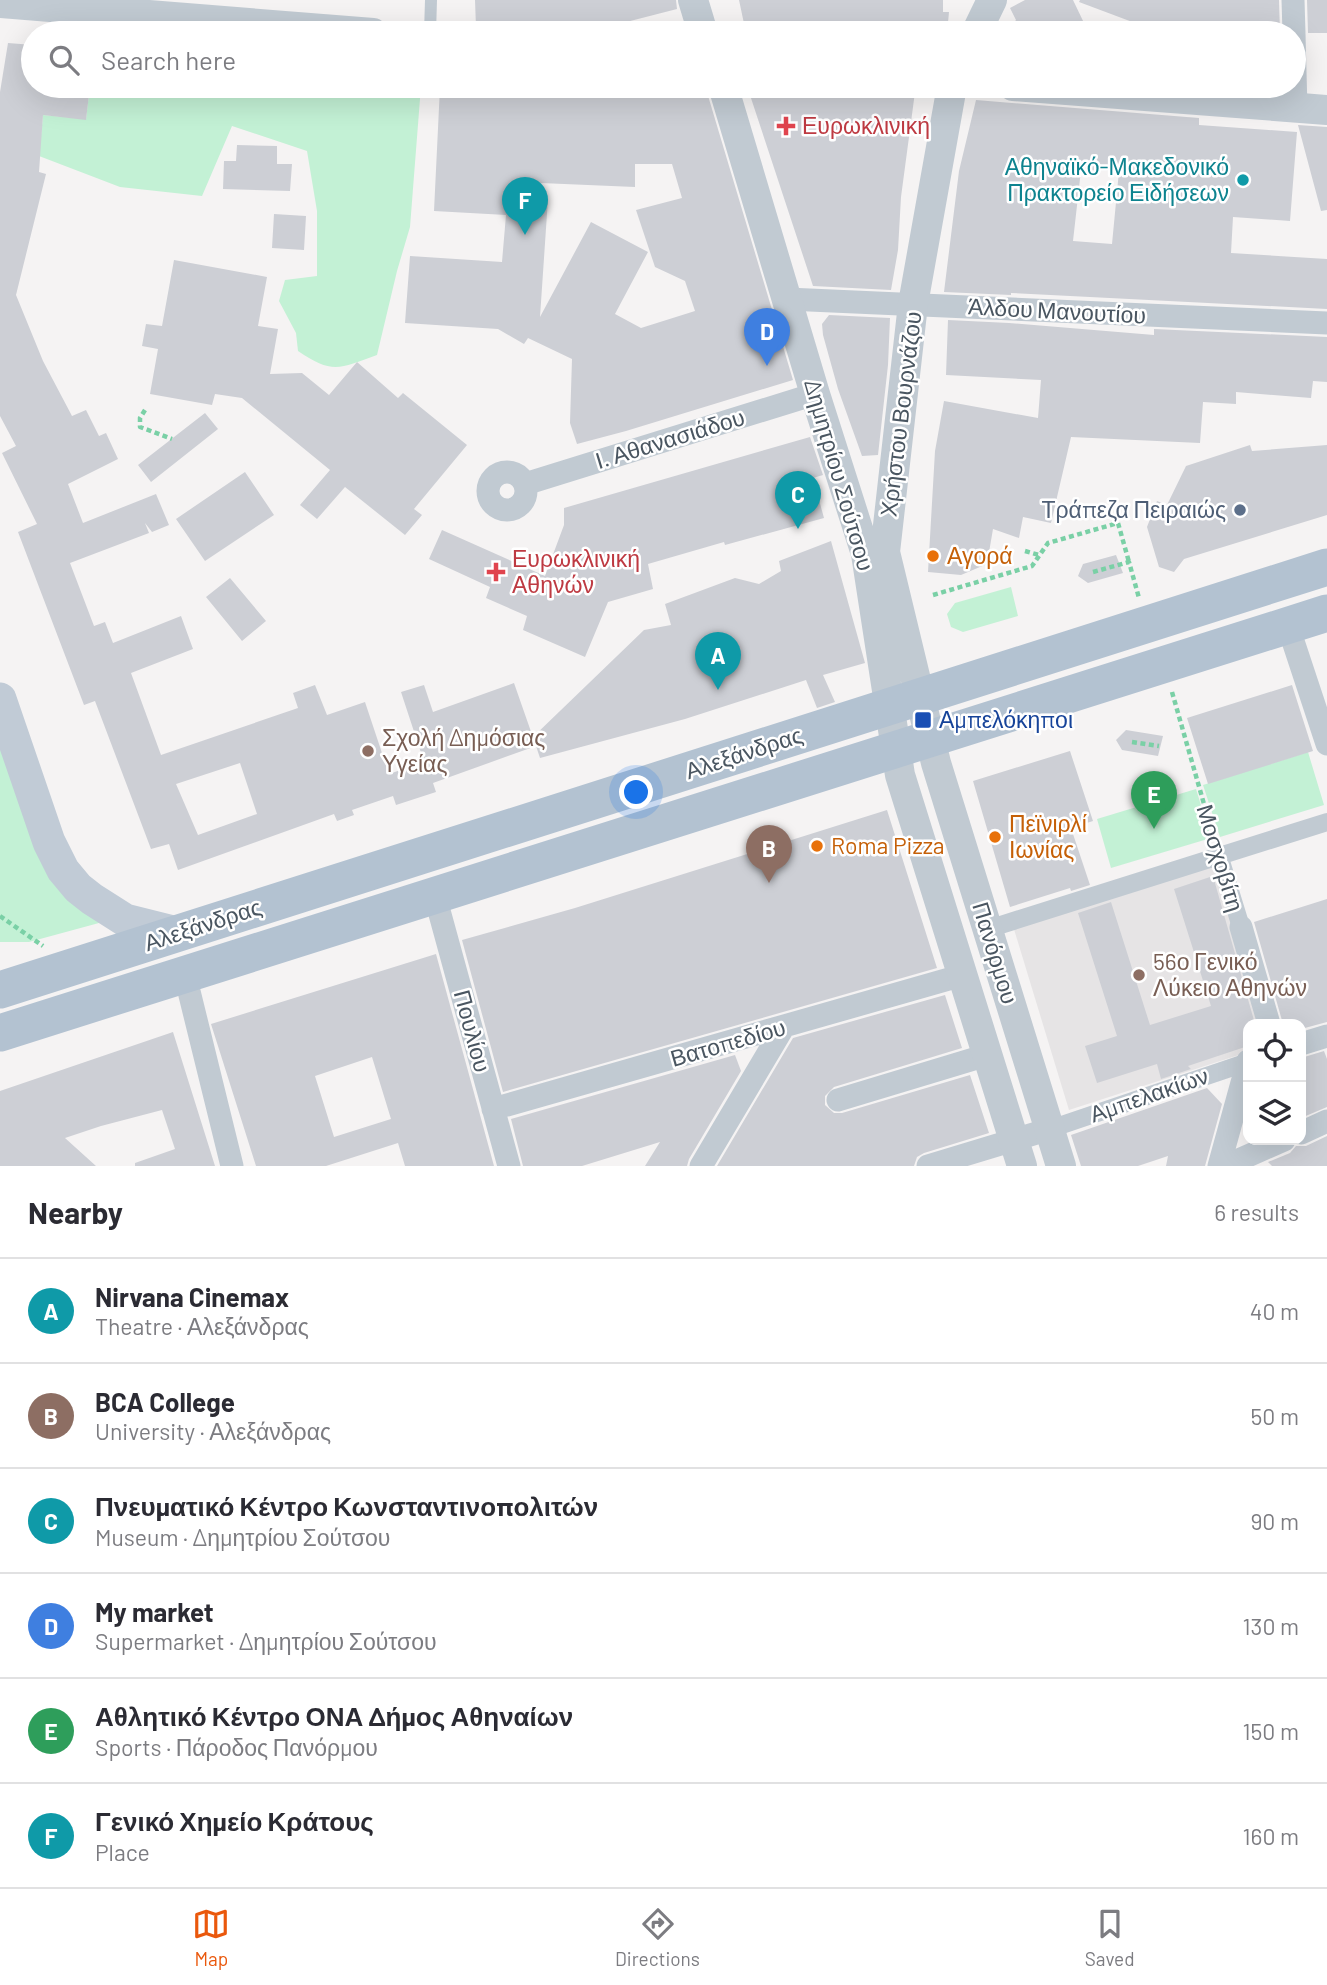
<!DOCTYPE html>
<meta charset="utf-8">
<style>
body{margin:0;font-family:Barlow,sans-serif;background:#f2f2f3;color:#2b2b33}
.controls{position:absolute;right:21px;bottom:21px;display:grid;overflow:hidden;border-radius:14px;box-shadow:0 7px 28px #0002}
.controls button{width:63px;height:63px;display:grid;place-items:center;padding:0;border:0;border-bottom:2px solid #e1e1e2;background:#fff;color:#2b2b33;font:35px sans-serif}
.you{position:absolute;left:637px;top:793px;width:24px;height:24px;margin:-18px;border:5px solid #fff;border-radius:50%;background:#1a73e8;box-shadow:0 0 0 10px #1a73e833}
.badge{display:grid;place-items:center;width:46px;height:46px;border-radius:50%;background:#ea580c;color:#fff;font-size:23px;font-weight:700}
.pin{position:absolute;translate:-50% -58px;filter:drop-shadow(0 2px 4px #0008)}
.pin::after{content:'';position:absolute;top:37px;width:24px;height:21px;background:inherit;clip-path:polygon(0 0,100% 0,50% 100%)}
.list{margin:0;padding:0;list-style:none}
h2{display:flex;justify-content:space-between;align-items:center;height:91px;margin:0;padding:0 28px;font-size:30px}
h2 small{font-size:23px;font-weight:400;color:#7c7c81}
.list li{display:grid;grid-template-columns:46px 1fr auto;gap:21px;align-items:center;box-sizing:border-box;height:105px;padding:0 28px;border-top:2px solid #e1e1e2}
.list b{display:block;font-size:26px;white-space:nowrap}
.list p{margin:0;font-size:23px;white-space:nowrap;color:#7c7c81}
.list em{font-size:23px;font-style:normal;color:#7c7c81}
.icon{flex:none;width:38px;height:38px;fill:none;stroke:currentColor;stroke-width:2;stroke-linecap:round;stroke-linejoin:round}
.map{position:relative;flex:none;width:1327px;height:1166px;overflow:hidden}
.search{position:absolute;background:#fff;box-shadow:0 7px 28px #0002;left:21px;right:21px;top:21px;height:77px;display:flex;align-items:center;gap:18px;box-sizing:border-box;padding:0 24px;border-radius:38px;color:#7c7c81;font-size:26px}
.sheet{height:721px;background:#fff}
nav{display:flex;justify-content:space-around;align-items:center;box-sizing:border-box;height:98px;border-top:2px solid #e1e1e2;background:#fff;font-size:19px;color:#7c7c81}
nav a{display:grid;justify-items:center;gap:4px}
nav .on{color:#ea580c}
.map>svg:first-child{display:block}
.education{fill:#e6e4e5}
.green{fill:#c3f1d5}
.building{fill:#cdcfd5;fill-rule:evenodd}
.lines{fill:none;stroke-linecap:round;stroke-linejoin:round}
.path{stroke:#7ad0a6;stroke-width:4.5;stroke-dasharray:5 3.5;stroke-linecap:butt}
.service{stroke:#c1cad2;stroke-width:12}
.pedestrian{stroke:#c1cad2;stroke-width:18}
.minor{stroke:#c1cad2;stroke-width:23}
.tertiary{stroke:#c1cad2;stroke-width:30}
.secondary{stroke:#c1cbd6;stroke-width:33}
.primary{stroke:#b3c2d1;stroke-width:37}
.health-dot{fill:#e0444e;stroke:#fff;stroke-width:2.5}
.culture-dot{fill:#0f9aa8;stroke:#fff;stroke-width:2.5}
.service-dot{fill:#5c6f8a;stroke:#fff;stroke-width:2.5}
.food-dot{fill:#e8710a;stroke:#fff;stroke-width:2.5}
.transit-dot{fill:#1a4fb4;stroke:#fff;stroke-width:2.5}
.education-dot{fill:#8d6e63;stroke:#fff;stroke-width:2.5}
.labels{text-anchor:middle;stroke-width:5;stroke-linejoin:round;paint-order:stroke}
.health-label{font-size:23px;fill:#be3a42;stroke:#fff;text-anchor:start}
.culture-label{font-size:23px;fill:#0d838f;stroke:#fff;text-anchor:end}
.street-label{font-size:23px;fill:#4a5661;stroke:#fff}
.service-label{font-size:23px;fill:#4e5e75;stroke:#fff;text-anchor:end}
.food-label{font-size:23px;fill:#c56008;stroke:#fff;text-anchor:start}
.transit-label{font-size:23px;fill:#164399;stroke:#fff;text-anchor:start}
.education-label{font-size:23px;fill:#785e54;stroke:#fff;text-anchor:start}
</style>
<div class="map">
<svg width="1327" height="1166" viewBox="0 0 1327 1166">
<rect width="100%" height="100%" fill="#f5f3f3"/>
<path class="education" d="M1217 862 1263 1024H1248V1052L1069 1110 1013 926Z"/>
<path class="green" d="M90 86H421L410 227 397 271 377 355C340 368 333 375 298 351L296 333 279 301 285 280 317 276V211L307 151 232 126 202 196 120 187 39 156 43 115 86 119Z
M1011 587 1018 616 963 632 951 627 947 614 955 603Z
M0 736 110 920 29 942H0Z
M1308 752 1324 805 1220 837 1203 785Z
M1196 789 1211 838 1111 868 1097 819Z"/>
<path class="building" d="M475 0H676L677 9 599 29 576 33H547L476 27Z
M739 0H943V12H949L947 33H746Z
M1025 0H1073L1084 23 1064 33H1005L1016 20 1010 8Z
M1080 0H1279L1280 33H1149L1151 29 1079 2Z
M1307 0H1327V33H1308Z
M8 43 33 45V86H90L86 120 43 115 39 172 46 174 16 295 43 361 72 416 86 410 99 436 106 433 118 459 68 484 83 523 156 494 169 525 152 532 145 523 149 533 70 563 94 626 105 622 113 643 181 616 193 649 131 673 161 755 298 708 293 693 315 685 327 715 365 702 389 774 424 762 401 692 424 685 433 712 514 683 536 746 433 783 436 792 396 805 393 796 352 810 354 815 337 821 334 814 178 870 169 844 151 849 95 701 84 705 18 532 37 524 2 453 16 446 0 416V92ZM240 763 257 814 198 835 176 784Z
M520 86 572 89 573 86H624L659 88 658 92 706 89 793 380 626 431 577 444 570 423 572 359 528 338 524 344 498 329 405 323 410 256 502 262 506 215 434 211 440 87 519 92ZM635 164H672L682 198 636 210 655 267 685 281 695 311 641 328 615 314 648 252 591 222 540 317 548 199 517 182 635 187Z
M747 86H855L915 92 901 197 898 250 891 290 813 286Z
M976 100 1199 118V125L1297 132 1290 221 1233 217 1231 253 1327 259V309L1011 293V295L944 292 959 171ZM1081 170 1119 171 1112 244 1073 241Z
M1298 125 1327 127V210L1321 211Z
M237 145 277 146V164H292L290 191 223 189 224 161H236Z
M274 214 306 216 304 250 272 248Z
M174 260 267 277 258 326 278 329 270 374 302 373 329 395 357 362 398 398 403 393 467 445 414 509 422 515 405 535 345 487 317 519 300 505 330 470 242 398 215 394 212 405 150 394 158 349 142 346 146 324 162 326Z
M829 315 890 318 888 365 878 455 862 456 838 389 823 335 822 324Z
M948 320 1009 323 1154 335V329L1327 337V382L1313 381 1311 398 1236 392V404L1203 402 1200 443 1071 437 1051 523 1023 517 1019 538 993 529 987 564 961 575 928 572 935 451 944 401 1038 418 1041 380 946 375Z
M205 413 218 429 151 482 138 465Z
M810 437 823 475 813 478 824 518 725 545 724 542 648 564 653 589 608 602 585 657 523 630 527 616 486 598 490 587 429 559 442 530 545 576 564 525V508Z
M1250 445 1252 451 1327 445V515L1184 559 1174 572 1159 567 1147 527 1157 501 1167 505 1186 466Z
M245 472 274 515 205 561 176 519Z
M831 541 865 663 823 675 835 702 817 708 806 680 685 719 540 758 533 737 644 630 671 625 665 604 735 578 759 584 781 571 779 561Z
M1116 555 1123 573 1088 583 1078 576 1083 564Z
M230 578 266 621 242 641 206 597Z
M1292 685 1313 751 1208 784 1187 718Z
M1126 730 1163 736 1158 756 1122 750 1116 740Z
M1070 751 1093 821 1071 828 1090 885 1071 891 1070 888 1010 907 973 781Z
M887 810 937 968 503 1092 462 940 575 908Z
M1213 876 1255 1024H1248V1046L1188 1066 1191 1069 1161 1079 1157 1064 1097 1083 1085 1046 1117 1036 1078 913 1111 902 1150 1025 1211 1006 1174 889Z
M1327 899V1022L1301 1029V1024H1283L1254 922Z
M436 954 494 1166H405L398 1143 326 1166H256L211 1024ZM372 1057 391 1119 334 1137 315 1076Z
M945 995 962 1048 834 1087 825 1096V1105L834 1113H842L970 1075 989 1133 924 1153 917 1157 914 1166H717L793 1038Z
M173 1032 215 1166H135V1163L175 1149 162 1110 101 1126 65 1138 96 1166H0V1091Z
M1324 1051 1327 1059V1107L1301 1118V1058Z
M735 1055 741 1071 689 1159 687 1166H645L660 1142 582 1166H523L511 1119Z
M1207 1088 1222 1104 1205 1166H1166L1168 1156 1138 1166H1081L1071 1135Z
M1327 1136V1166H1272L1268 1162 1290 1153 1296 1146H1306Z"/>
<g class="lines">
<path class="path" d="M145 410 140 418V427L172 439
M1025 551 1039 555
M1093 572 1129 562 1139 598
M933 595 1032 566 1048 543 1118 523 1129 562
M1172 692 1214 839
M1132 742 1159 746
M0 916 43 946"/>
<path class="service" d="M430 33 431 0"/>
<path class="pedestrian" d="M1219 855 1241 927
M988 929 1327 822
M1050 1129 1248 1062"/>
<path class="minor" d="M1293 0 1294 33
M1294 34 1296 109
M787 299 1327 323
M488 491a19 19 0 1 1 38 0a19 19 0 1 1-38 0Z
M525 484 815 394
M1288 626 1327 744
M435 896 509 1166
M1241 927 1269 1024
M185 975 232 1166
M1301 1044 1327 1036
M838 1100 987 1055
M493 1109 963 975
M1301 1133 1327 1121
M701 1166 783 1028
M928 1166 1050 1129
M1219 1166 1248 1061
M1225 1166 1284 1140"/>
<path class="tertiary" d="M693 0 703 33
M0 3 373 33
M976 33 992 0
M723 86 815 394 866 554 900 775 1022 1166
M952 86 913 304 885 552 936 763 1061 1166
M1013 86 1327 110"/>
<path class="secondary" d="M0 699 49 842 63 870 78 888 92 899 125 920 177 933"/>
<path class="primary" d="M0 990 1327 567
M0 1033 1327 613"/>
</g>
<g class="health-dot">
<path d="M782.5 115.5h7v7h7v7h-7v7h-7v-7h-7v-7h7z"/>
<path d="M492.5 561.5h7v7h7v7h-7v7h-7v-7h-7v-7h7z"/>
</g>
<circle class="culture-dot" cx="1243" cy="180" r="7"/>
<circle class="service-dot" cx="1240" cy="510" r="7"/>
<g class="food-dot">
<circle cx="933" cy="556" r="7"/>
<circle cx="995" cy="837" r="7"/>
<circle cx="817" cy="846" r="7"/>
</g>
<rect class="transit-dot" x="914" y="711" width="18" height="18" rx="3.5"/>
<g class="education-dot">
<circle cx="368" cy="751" r="7"/>
<circle cx="1139" cy="975" r="7"/>
</g>
<g class="labels">
<g class="health-label">
<text x="802" y="134">Ευρωκλινική</text>
<text x="512" y="567">Ευρωκλινική<tspan x="512" dy="26">Αθηνών</tspan></text>
</g>
<g class="culture-label">
<text x="1229" y="175">Αθηναϊκό-Μακεδονικό<tspan x="1229" dy="26">Πρακτορείο Ειδήσεων</tspan></text>
</g>
<g class="street-label">
<text transform="translate(1057 311) rotate(3)" y="8">Άλδου Μανουτίου</text>
<text transform="translate(901 414) rotate(-83)" y="8">Χρήστου Βουρνάζου</text>
<text transform="translate(670 439) rotate(-17)" y="8">Ι. Αθανασιάδου</text>
<text transform="translate(839 475) rotate(74)" y="8">Δημητρίου Σούτσου</text>
<text transform="translate(744 753) rotate(-18)" y="8">Αλεξάνδρας</text>
<text transform="translate(1220 858) rotate(73)" y="8">Μοσχοβίτη</text>
<text transform="translate(203 925) rotate(-18)" y="8">Αλεξάνδρας</text>
<text transform="translate(995 953) rotate(73)" y="8">Πανόρμου</text>
<text transform="translate(472 1031) rotate(75)" y="8">Πουλίου</text>
<text transform="translate(728 1043) rotate(-16)" y="8">Βατοπεδίου</text>
<text transform="translate(1149 1095) rotate(-19)" y="8">Αμπελακίων</text>
</g>
<g class="service-label">
<text x="1226" y="518">Τράπεζα Πειραιώς</text>
</g>
<g class="food-label">
<text x="947" y="564">Αγορά</text>
<text x="1009" y="832">Πεϊνιρλί<tspan x="1009" dy="26">Ιωνίας</tspan></text>
<text x="831" y="854">Roma Pizza</text>
</g>
<g class="transit-label">
<text x="939" y="728">Αμπελόκηποι</text>
</g>
<g class="education-label">
<text x="382" y="746">Σχολή Δημόσιας<tspan x="382" dy="26">Υγείας</tspan></text>
<text x="1153" y="970">56ο Γενικό<tspan x="1153" dy="26">Λύκειο Αθηνών</tspan></text>
</g>
</g>
</svg>
<div class="controls">
<button><svg class="icon" aria-label="locate" viewBox="0 0 24 24"><circle cx="12" cy="12" r="6"/><path d="M12 2v4M12 18v4M2 12h4M18 12h4"/></svg></button>
<button><svg class="icon" aria-label="layers" viewBox="0 0 24 24"><path d="M12 4l9 5-9 5-9-5zM3 14l9 5 9-5"/></svg></button>
</div>
<div class="you"></div>
<div class="pin badge" style="left:718px;top:690px;background:#0f9aa8">A</div>
<div class="pin badge" style="left:769px;top:883px;background:#8d6e63">B</div>
<div class="pin badge" style="left:798px;top:529px;background:#0f9aa8">C</div>
<div class="pin badge" style="left:767px;top:366px;background:#3f7fe0">D</div>
<div class="pin badge" style="left:1154px;top:829px;background:#2e9e5b">E</div>
<div class="pin badge" style="left:525px;top:235px;background:#0f9aa8">F</div>
<div class="search"><svg class="icon" aria-label="search" viewBox="0 0 24 24"><circle cx="10" cy="10" r="6"/><path d="M15 15l6 6"/></svg>Search here</div>
</div>
<section class="sheet">
<h2>Nearby<small>6 results</small></h2>
<ul class="list">
<li><span class="badge" style="background:#0f9aa8">A</span><div><b>Nirvana Cinemax</b><p>Theatre · Αλεξάνδρας</p></div><em>40 m</em></li>
<li><span class="badge" style="background:#8d6e63">B</span><div><b>BCA College</b><p>University · Αλεξάνδρας</p></div><em>50 m</em></li>
<li><span class="badge" style="background:#0f9aa8">C</span><div><b>Πνευματικό Κέντρο Κωνσταντινοπολιτών</b><p>Museum · Δημητρίου Σούτσου</p></div><em>90 m</em></li>
<li><span class="badge" style="background:#3f7fe0">D</span><div><b>My market</b><p>Supermarket · Δημητρίου Σούτσου</p></div><em>130 m</em></li>
<li><span class="badge" style="background:#2e9e5b">E</span><div><b>Αθλητικό Κέντρο ΟΝΑ Δήμος Αθηναίων</b><p>Sports · Πάροδος Πανόρμου</p></div><em>150 m</em></li>
<li><span class="badge" style="background:#0f9aa8">F</span><div><b>Γενικό Χημείο Κράτους</b><p>Place</p></div><em>160 m</em></li>
</ul>
</section>
<nav>
<a class="on"><svg class="icon" aria-label="map" viewBox="0 0 24 24"><path d="M3 6l6-2 6 2 6-2v14l-6 2-6-2-6 2zM9 4v14M15 6v14"/></svg>Map</a>
<a><svg class="icon" aria-label="directions" viewBox="0 0 24 24"><path d="M12 3l9 9-9 9-9-9zM9 14v-3h6M13 9l2 2-2 2"/></svg>Directions</a>
<a><svg class="icon" aria-label="saved" viewBox="0 0 24 24"><path d="M7 4h10v16l-5-4-5 4z"/></svg>Saved</a>
</nav>
